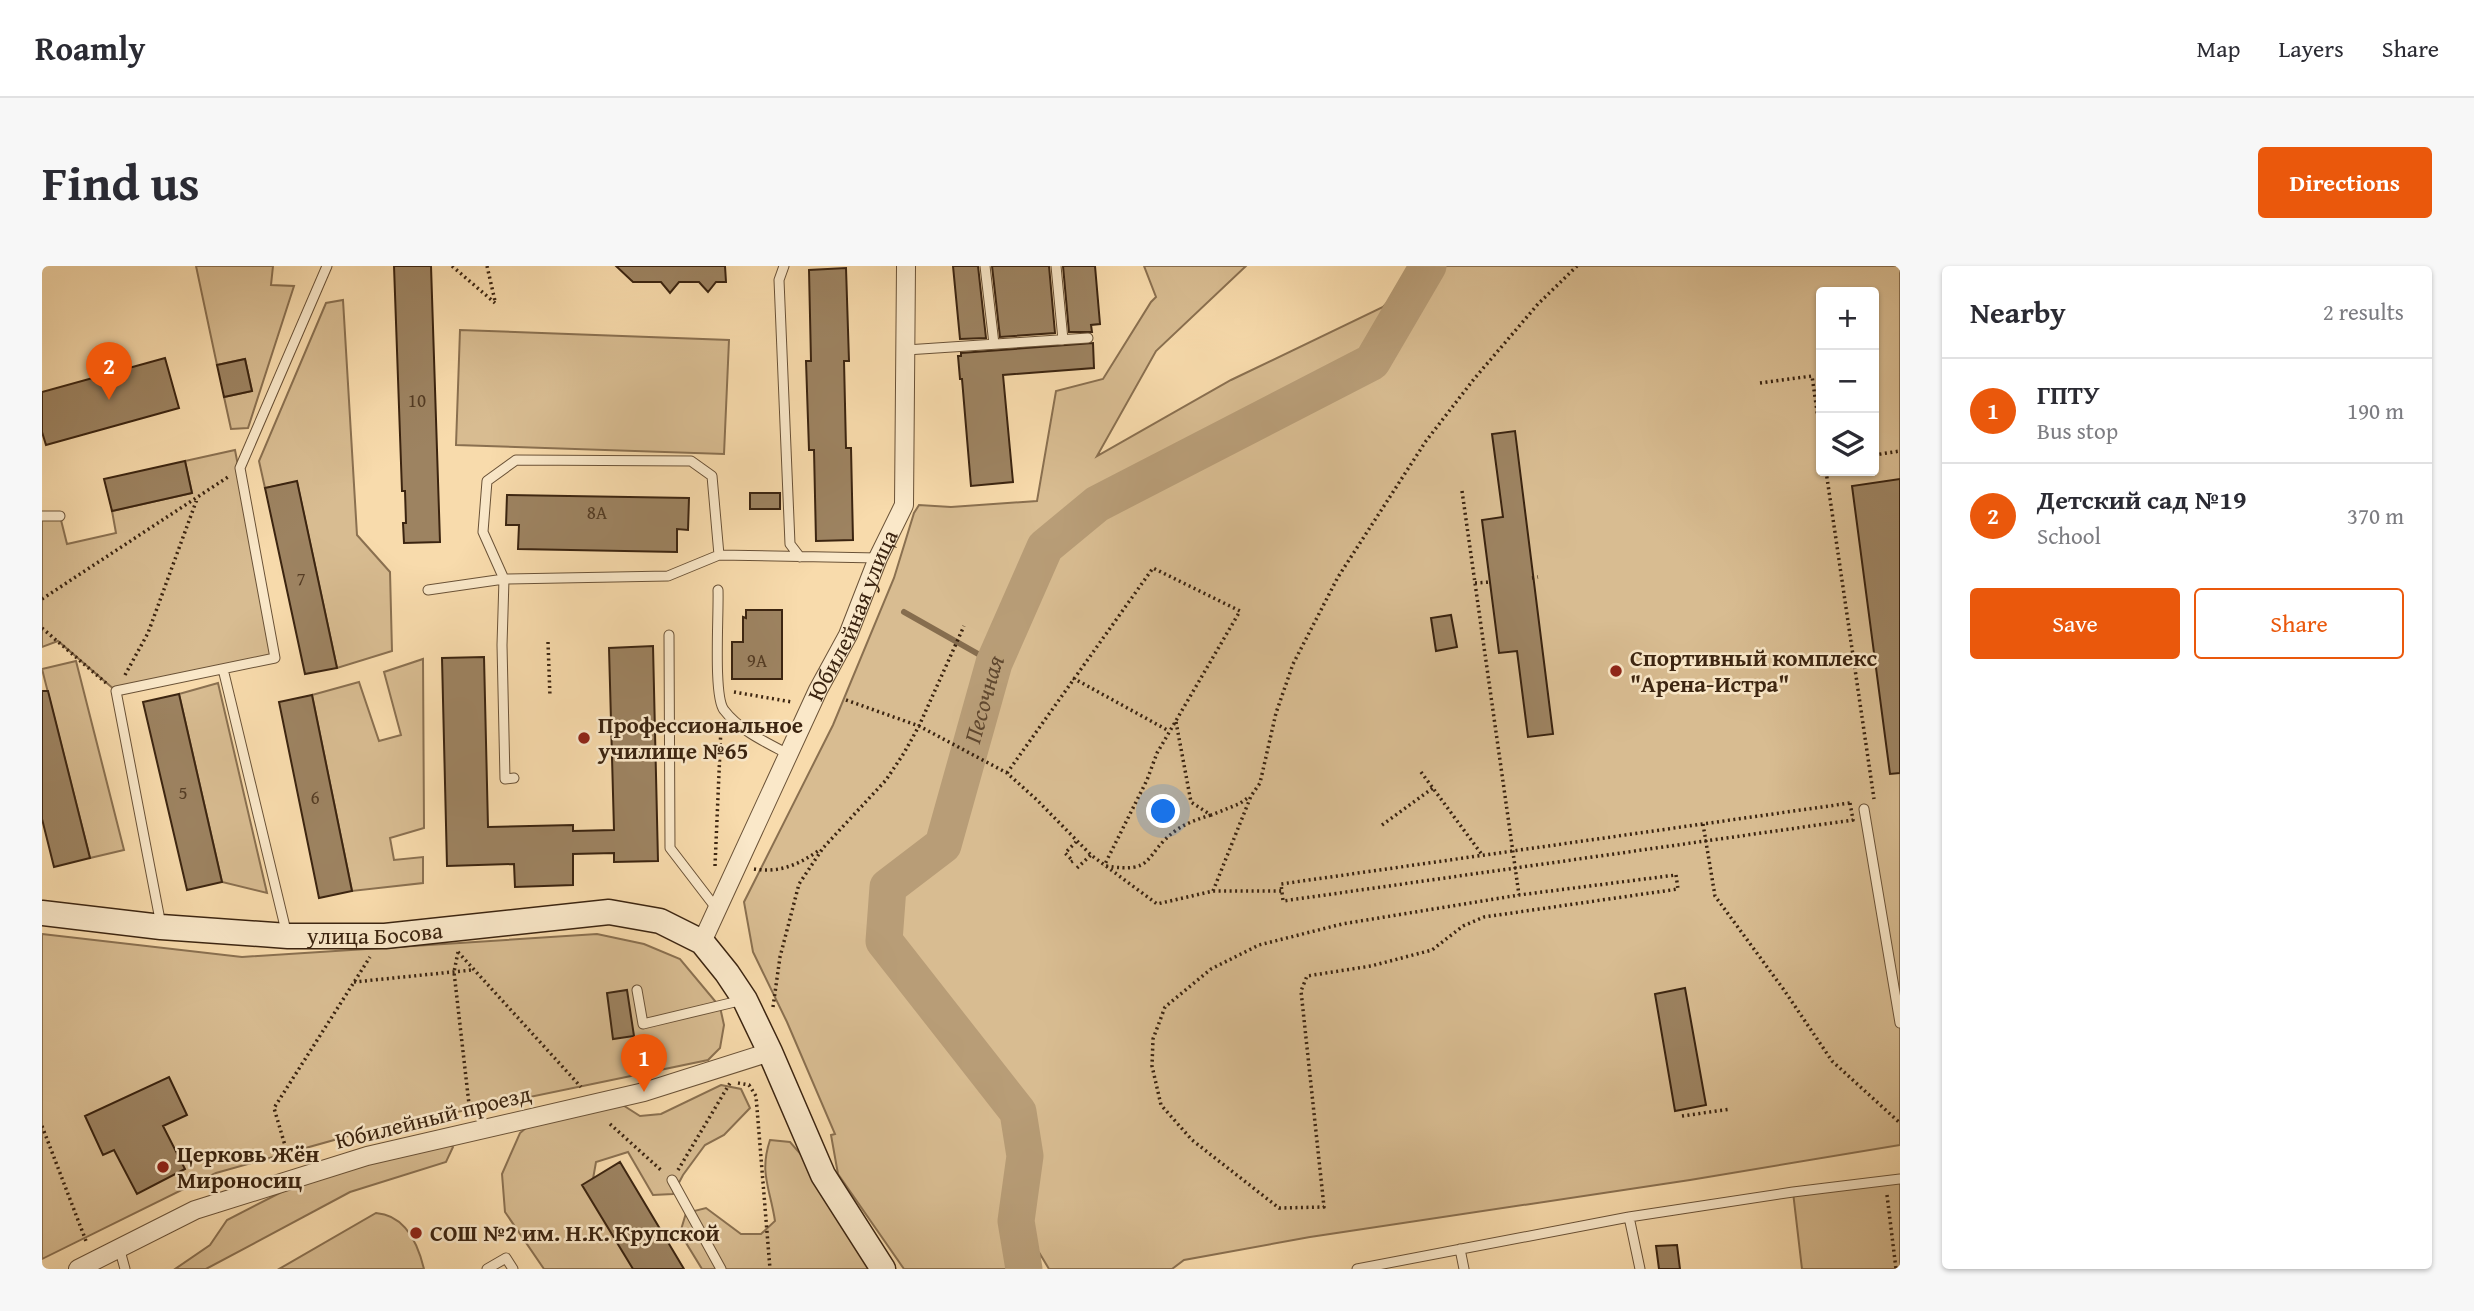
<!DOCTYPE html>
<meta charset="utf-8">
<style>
body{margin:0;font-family:"Gentium Book Plus",serif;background:#f7f7f7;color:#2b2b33}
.controls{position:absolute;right:21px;top:21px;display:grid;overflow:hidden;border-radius:7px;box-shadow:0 2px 5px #0004}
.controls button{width:63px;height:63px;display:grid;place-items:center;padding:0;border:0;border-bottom:2px solid #e1e1e2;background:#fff;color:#2b2b33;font:35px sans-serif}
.you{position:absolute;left:1122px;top:546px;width:24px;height:24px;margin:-18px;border:5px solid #fff;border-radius:50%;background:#1a73e8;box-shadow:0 0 0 10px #1a73e833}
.badge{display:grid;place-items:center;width:46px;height:46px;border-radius:50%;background:#ea580c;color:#fff;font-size:23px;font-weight:700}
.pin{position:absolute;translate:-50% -58px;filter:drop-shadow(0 2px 4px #0008)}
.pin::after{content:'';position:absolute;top:37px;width:24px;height:21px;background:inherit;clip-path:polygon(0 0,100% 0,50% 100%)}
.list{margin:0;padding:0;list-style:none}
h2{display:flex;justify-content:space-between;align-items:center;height:91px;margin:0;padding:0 28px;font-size:30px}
h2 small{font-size:23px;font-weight:400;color:#7c7c81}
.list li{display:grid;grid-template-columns:46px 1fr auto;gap:21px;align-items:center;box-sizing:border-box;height:105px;padding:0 28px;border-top:2px solid #e1e1e2}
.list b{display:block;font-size:26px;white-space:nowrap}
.list p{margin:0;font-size:23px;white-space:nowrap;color:#7c7c81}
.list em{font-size:23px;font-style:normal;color:#7c7c81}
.actions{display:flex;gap:14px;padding:21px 28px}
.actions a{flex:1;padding:16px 0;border:2px solid #ea580c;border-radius:7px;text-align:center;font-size:24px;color:#ea580c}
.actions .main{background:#ea580c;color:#fff}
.icon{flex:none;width:38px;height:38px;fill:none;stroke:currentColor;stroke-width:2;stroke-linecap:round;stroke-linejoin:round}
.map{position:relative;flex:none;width:1858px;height:1003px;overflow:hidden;border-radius:7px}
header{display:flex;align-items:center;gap:42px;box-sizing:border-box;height:98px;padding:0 35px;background:#fff;border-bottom:2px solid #e1e1e2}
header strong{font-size:33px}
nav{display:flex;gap:38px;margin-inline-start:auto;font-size:24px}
.intro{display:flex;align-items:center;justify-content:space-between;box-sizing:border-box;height:168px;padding:0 42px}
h1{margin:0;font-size:49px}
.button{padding:18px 32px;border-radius:7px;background:#ea580c;color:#fff;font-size:24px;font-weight:700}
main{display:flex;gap:42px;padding:0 42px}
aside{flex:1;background:#fff;border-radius:7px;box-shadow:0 2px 5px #0004}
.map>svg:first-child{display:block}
.green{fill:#d8bc91;stroke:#8a7050;stroke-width:2;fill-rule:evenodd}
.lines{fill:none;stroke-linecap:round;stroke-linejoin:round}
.stream{stroke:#866d4e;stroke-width:6}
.river{stroke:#b89d77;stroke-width:37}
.building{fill:#9d8361;stroke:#3b2410;stroke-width:2}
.lane-casing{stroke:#6a5237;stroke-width:11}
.street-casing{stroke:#6a5237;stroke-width:20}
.secondary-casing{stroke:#3b2410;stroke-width:27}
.path{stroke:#3b2410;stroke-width:3.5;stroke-dasharray:2 3.5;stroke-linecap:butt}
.lane{stroke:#fae8c9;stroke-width:9}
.street{stroke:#fae8c9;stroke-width:18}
.secondary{stroke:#fae8c9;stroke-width:24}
.poi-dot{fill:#8f2418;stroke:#fae8c9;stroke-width:2.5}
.labels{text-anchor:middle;stroke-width:5;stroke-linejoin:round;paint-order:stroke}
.number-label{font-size:19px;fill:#543c24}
.street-label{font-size:23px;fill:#3b2410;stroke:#fae8c9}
.poi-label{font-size:23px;font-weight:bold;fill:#3b2410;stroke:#fae8c9;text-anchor:start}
.water-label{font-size:24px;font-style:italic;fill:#60482f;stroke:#fae8c9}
</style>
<header>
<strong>Roamly</strong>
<nav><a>Map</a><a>Layers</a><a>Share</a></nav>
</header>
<div class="intro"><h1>Find us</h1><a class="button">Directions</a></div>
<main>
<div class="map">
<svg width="1858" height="1003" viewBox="0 0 1858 1003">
<rect width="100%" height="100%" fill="#f8dbac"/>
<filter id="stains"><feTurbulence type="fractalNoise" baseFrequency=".00286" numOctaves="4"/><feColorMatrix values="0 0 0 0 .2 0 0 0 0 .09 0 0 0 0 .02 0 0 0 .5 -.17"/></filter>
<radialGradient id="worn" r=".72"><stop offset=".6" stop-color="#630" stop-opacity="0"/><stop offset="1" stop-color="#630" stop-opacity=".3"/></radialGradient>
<path class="green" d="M154 0H231L229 19 252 20 206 162 189 163 182 131 210 125 203 93 175 99Z
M1102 0H1204L1114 85 1055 190 1189 114 1341 41 1379 0H1858V879L1648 914 1268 971 1142 994 1130 1003H1007L998 988 996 1003H862L796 908 789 869 793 868 745 756 711 686 702 636 791 459 852 312 872 247 877 239 909 241 995 235 1014 125 1061 113 1109 36 1114 31ZM1779 26H1832V205H1779Z
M301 34 315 269 348 306 350 385 295 402 255 216 223 222 217 195 284 37Z
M418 64 687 74 682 188 414 179Z
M193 184 233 392 74 425 16 375 0 381V250H18L25 278 74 267 70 245 150 227 143 195Z
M381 393 382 562 348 572 352 594 381 591V617L310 625 270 429 317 416 337 475 359 469 342 406Z
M34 395 82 584 48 592 0 403Z
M176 417 225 627 180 616 137 428Z
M0 668 200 691 555 668 602 678 638 693 678 741 682 759 678 782 666 794 328 864 174 907 0 993Z
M679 819 699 823 708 842 682 869 663 879 641 909 631 928 611 929 586 886 554 896 549 924 592 1003H502L463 946 460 908 478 867 495 853 576 836 598 850 619 848Z
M403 874 411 881 404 896 308 926 164 1003H133L168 979 185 954 273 909Z
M728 874 748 876 763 893 831 1003H660L638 967 644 947 664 942 699 968H719L733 955C728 922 717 907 728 874Z
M1858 909V1003H1760L1751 926 1809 919Z
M334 947C363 949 376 978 382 1003H237Z"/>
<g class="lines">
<path class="stream" d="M862 346 952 397"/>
<path class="river" id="s1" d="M982 1003 974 955 983 890 976 846 842 675 846 621 901 579 952 397 1003 281 1055 238 1330 96 1386 0"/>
</g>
<path class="building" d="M352 0H389L398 276 362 277 361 257H364L363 225H360Z
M574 0H683L684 16H674L666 26 657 16H637L628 27 619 16H591Z
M911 0H936L944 72 918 73Z
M950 0H1007L1013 67 958 71Z
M1021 0H1053L1058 58 1049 59 1050 66H1027Z
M804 2 807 95H802L804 182H809L811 274 774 275 772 184H767L764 95H769L767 4Z
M1051 77 1052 102 961 109 971 216 929 220 920 113H918L916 90H919V87Z
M123 92 137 142 4 179 0 166V126Z
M203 93 210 125 182 131 175 99Z
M1473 165 1511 468 1486 471 1475 385 1457 387 1440 254 1461 251 1450 168Z
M143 195 150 227 70 245 62 213Z
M1858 213V507L1848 508 1810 220Z
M255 215 295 402 263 408 223 222Z
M708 227H738V243H708Z
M465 229 647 232 646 264 635 263V286L476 283 477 259H464Z
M704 344H740V413H690V376H701V351L704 352Z
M1409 349 1415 381 1394 385 1389 352Z
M611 380 616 595 572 596V587L531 588V619L473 621 472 598 405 600 400 392 442 391 446 561 531 559V565L572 564 567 382Z
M0 425H6L48 592 12 601 0 553Z
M137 428 180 616 145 624 101 436Z
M270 429 310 625 277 632 237 436Z
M1643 722 1664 839 1633 845 1613 728Z
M585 724 592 770 571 773 565 727Z
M127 811 145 849 121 860 143 903 95 928 72 884 61 889 43 850Z
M578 896 642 1003H591L540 919Z
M1635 979 1638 1003H1617L1614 980Z"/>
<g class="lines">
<defs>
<path id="lane" d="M742 0 737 14 748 278 758 291
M943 0 952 78
M1014 0 1021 74
M864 84 1046 72
M0 250H18
M386 324 462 313 626 310 677 289 836 292
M676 324C677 347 671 430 682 444 697 464 725 477 746 488
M627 369 628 582 674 642
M181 403 245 669
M472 512 463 513 460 379 462 313 441 266 445 215 474 194 649 195 670 210 677 289
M1822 543 1858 757
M119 659 74 425 233 392 198 202 285 0
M595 724 601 758 701 734
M630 914 679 1003
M1587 951 1598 1003
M77 981 83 1003
M1418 983 1422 1003
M445 1003 464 992 471 1003
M1315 1003 1587 951 1751 926 1858 913"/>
<g id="street">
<path id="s2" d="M660 676 776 424 806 369 836 292 862 239 864 0"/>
<path d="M36 1003 153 944 325 890 602 826 728 786"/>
</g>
<g id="secondary">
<path id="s3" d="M0 647 119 661 246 670H343L567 646 618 655 660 676 685 707 703 734 728 786 781 909 841 1003"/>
</g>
</defs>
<use href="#lane" class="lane-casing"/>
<use href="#street" class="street-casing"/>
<use href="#secondary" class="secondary-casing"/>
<path class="path" d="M410 0 453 37
M445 0 453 35
M1718 117 1770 110 1779 173
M1832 189 1858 185
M1784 205 1832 533
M1420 225 1477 629
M1490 312 1496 311
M1433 317 1448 316
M0 333 186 211
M0 362 64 417
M506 376 508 431
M83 409 106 367 155 233
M1031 412 1127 465
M692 426 750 436
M804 434 877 460 965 507 995 534 1049 589 1115 638 1171 625H1240
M1134 456 1149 536 1169 549 1197 538 1207 531
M1379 506 1441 590
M965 507 1111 302 1198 345 1115 487 1105 514 1062 600
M1808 537 1811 554 1241 635 1239 618Z
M1661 558 1673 630 1742 724 1790 795 1858 857
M1340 559 1391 522
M1029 596 1031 595 1023 587 1034 576
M673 600 679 461
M1064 600C1114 608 1101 589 1133 565 1144 557 1156 553 1169 549
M1035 602 1049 589
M712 603C737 607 756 599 776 585
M1634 609 1636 623 1442 651 1421 660 1390 684 1329 700 1265 710 1259 725 1282 941 1237 942 1150 874 1119 839 1110 800 1111 773 1123 741 1169 703 1217 679 1300 658 1477 629Z
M1171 625 1209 530 1218 517 1234 447 1251 398 1296 311 1384 175 1432 113 1496 38 1535 0
M416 686 539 821
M416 686 412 706 428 847
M312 716 430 704
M731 741 738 691 757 618 781 582 844 514 862 487 877 460 922 360
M696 817 707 819 714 830 728 1003
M1640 850 1689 843
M568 858 620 905
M0 860 44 975
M247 893 232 842 328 691
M636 904 688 817
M1845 929 1854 1003"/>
<use href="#lane" class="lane"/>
<use href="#street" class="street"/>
<use href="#secondary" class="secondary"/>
</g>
<g class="poi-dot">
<circle cx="1574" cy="405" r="7"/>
<circle cx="542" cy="472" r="7"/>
<circle cx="121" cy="901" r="7"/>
<circle cx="374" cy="967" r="7"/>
</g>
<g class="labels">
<g class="number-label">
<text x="375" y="141">10</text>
<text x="555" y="253">8А</text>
<text x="259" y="319">7</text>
<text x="715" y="401">9А</text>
<text x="141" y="533">5</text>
<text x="273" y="538">6</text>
</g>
<g class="street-label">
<text dy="8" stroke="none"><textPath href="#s2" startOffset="360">Юбилейная улица</textPath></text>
<text dy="8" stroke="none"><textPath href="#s3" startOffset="334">улица Босова</textPath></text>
<text transform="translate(391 851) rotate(-14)" y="8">Юбилейный проезд</text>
</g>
<g class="poi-label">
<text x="1588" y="400">Спортивный комплекс<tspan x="1588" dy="26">"Арена-Истра"</tspan></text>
<text x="556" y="467">Профессиональное<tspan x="556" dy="26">училище №65</tspan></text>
<text x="135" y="896">Церковь Жён<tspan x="135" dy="26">Мироносиц</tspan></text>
<text x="388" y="975">СОШ №2 им. Н.К. Крупской</text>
</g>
<g class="water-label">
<text dy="8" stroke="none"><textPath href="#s1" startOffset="651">Песочная</textPath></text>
</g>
</g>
<rect width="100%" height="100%" filter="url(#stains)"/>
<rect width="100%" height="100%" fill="url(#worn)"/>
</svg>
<div class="controls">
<button>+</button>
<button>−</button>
<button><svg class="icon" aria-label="layers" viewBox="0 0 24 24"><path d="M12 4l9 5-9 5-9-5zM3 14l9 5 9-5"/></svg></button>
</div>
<div class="you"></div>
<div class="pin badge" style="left:602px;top:826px">1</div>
<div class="pin badge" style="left:67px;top:134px">2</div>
</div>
<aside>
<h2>Nearby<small>2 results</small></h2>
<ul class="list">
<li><span class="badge">1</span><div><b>ГПТУ</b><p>Bus stop</p></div><em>190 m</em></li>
<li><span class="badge">2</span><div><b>Детский сад №19</b><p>School</p></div><em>370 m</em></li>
</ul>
<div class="actions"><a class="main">Save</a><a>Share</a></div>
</aside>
</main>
